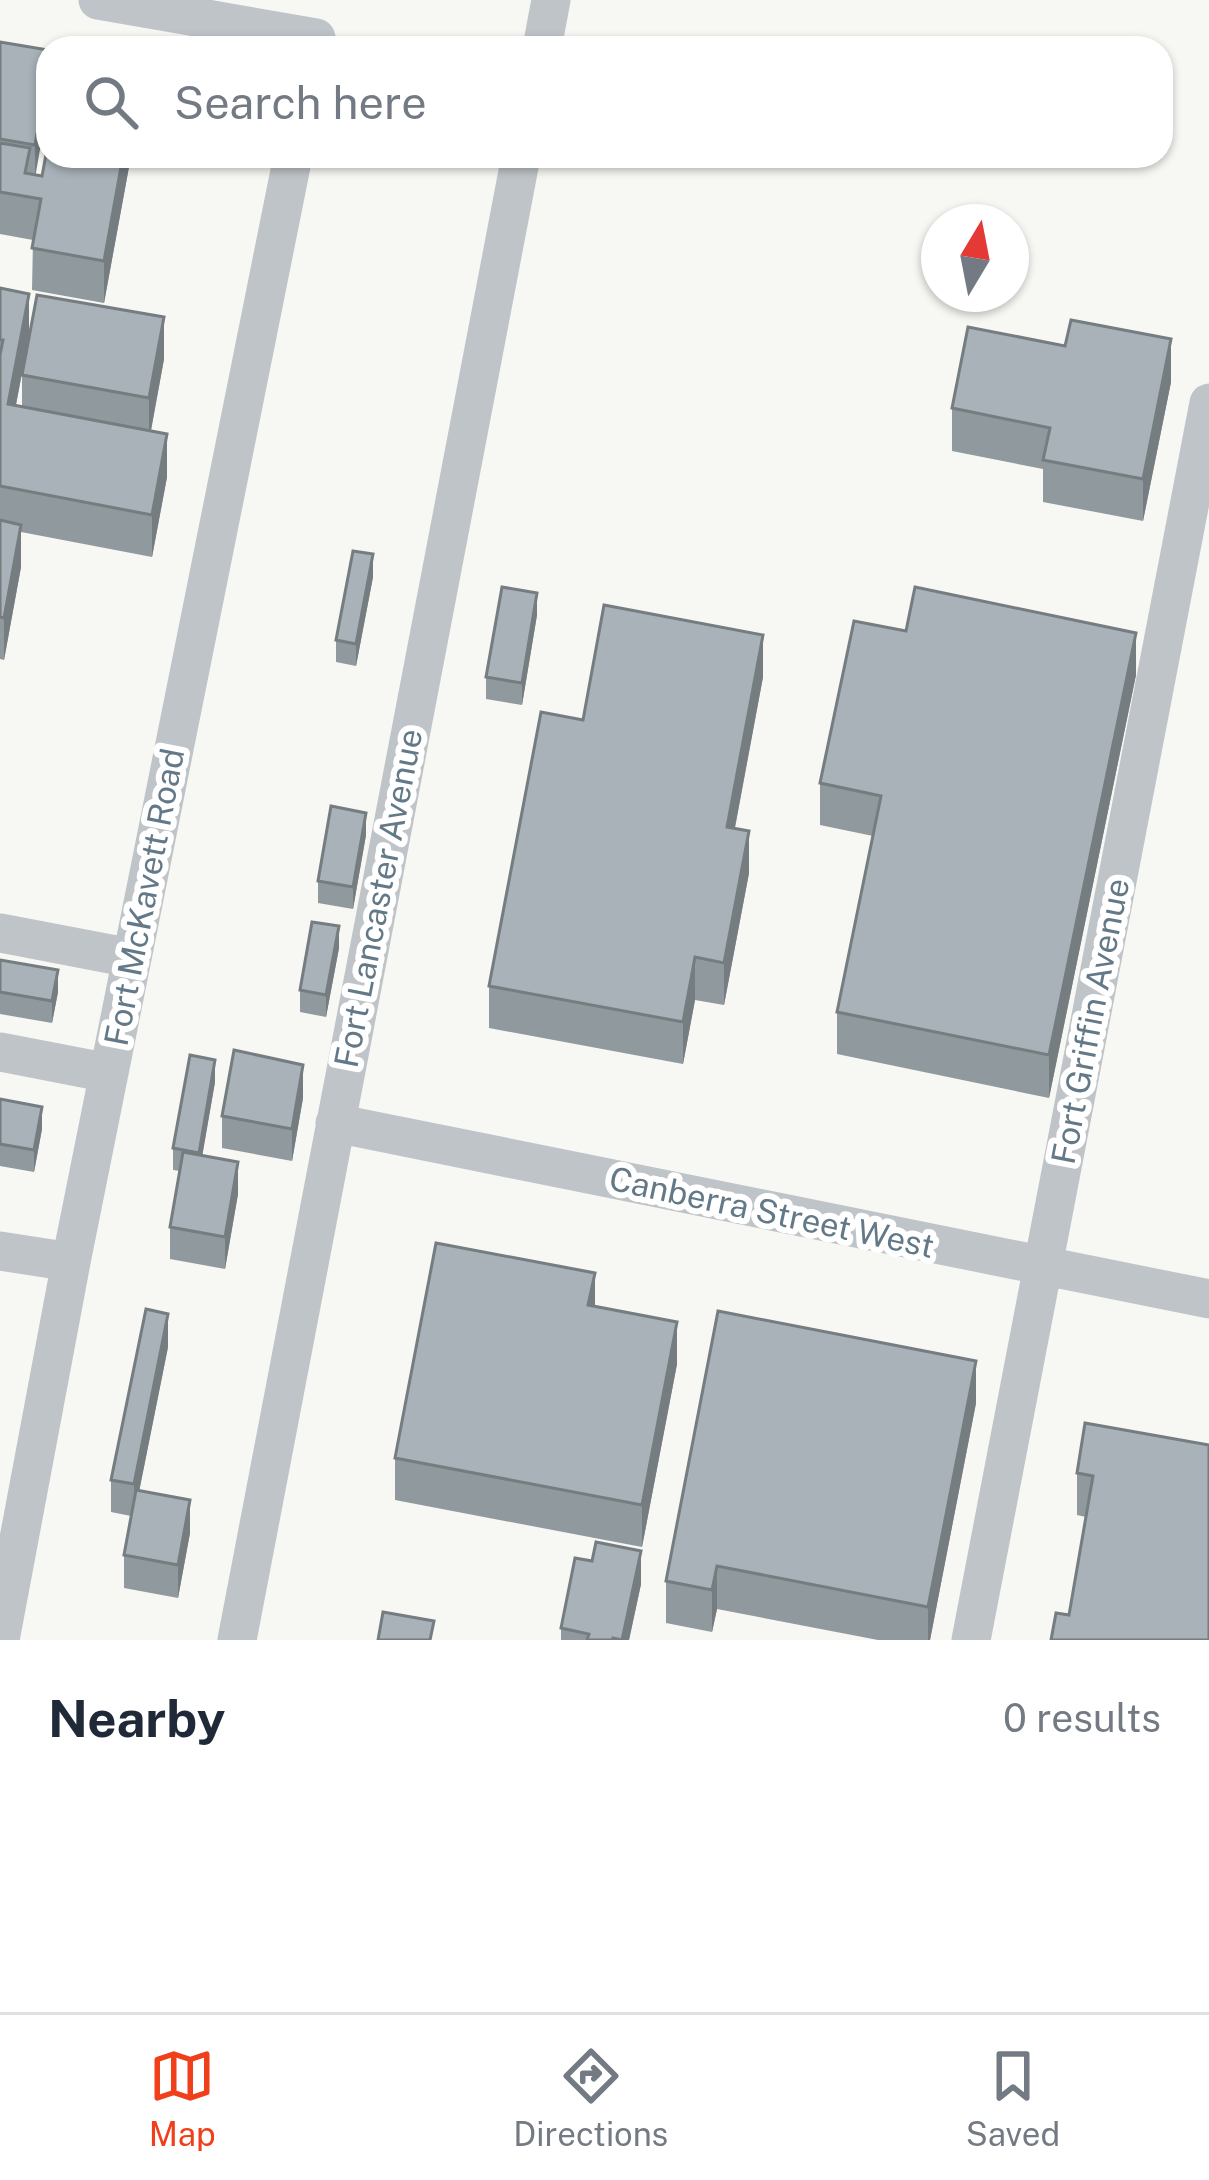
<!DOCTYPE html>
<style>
body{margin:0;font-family:"Public Sans",sans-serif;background:#f2f2f3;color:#1f2937}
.compass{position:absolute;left:921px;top:204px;width:108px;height:108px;border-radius:50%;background:#fff;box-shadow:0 3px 9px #0004;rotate:10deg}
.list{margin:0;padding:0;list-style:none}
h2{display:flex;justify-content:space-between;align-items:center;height:156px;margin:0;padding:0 48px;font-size:51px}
h2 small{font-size:39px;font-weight:400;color:#747a83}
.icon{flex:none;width:66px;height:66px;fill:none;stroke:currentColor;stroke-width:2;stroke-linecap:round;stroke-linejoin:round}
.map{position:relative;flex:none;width:1209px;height:1640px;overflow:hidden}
.search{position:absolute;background:#fff;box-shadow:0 3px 9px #0004;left:36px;right:36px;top:36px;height:132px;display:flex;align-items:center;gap:30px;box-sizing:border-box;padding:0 42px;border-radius:36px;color:#747a83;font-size:45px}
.sheet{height:372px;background:#fff}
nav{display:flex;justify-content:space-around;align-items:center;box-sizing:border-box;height:168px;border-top:3px solid #e0e1e3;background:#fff;font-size:33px;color:#747a83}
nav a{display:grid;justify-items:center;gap:6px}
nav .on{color:#f0401b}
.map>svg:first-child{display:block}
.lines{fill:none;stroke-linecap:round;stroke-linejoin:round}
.minor{stroke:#bfc4c8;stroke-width:39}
.wall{fill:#90999e}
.shaded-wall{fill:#767d81}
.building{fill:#a8b2b8;stroke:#767d81;stroke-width:3}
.labels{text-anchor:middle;stroke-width:12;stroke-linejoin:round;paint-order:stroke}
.street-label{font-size:33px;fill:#647987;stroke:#fff}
</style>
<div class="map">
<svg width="1209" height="1640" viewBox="0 0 1209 1640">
<rect width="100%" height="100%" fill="#f7f7f3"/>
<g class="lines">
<path class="minor" d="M98 0 316 38
M542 48 551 0
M0 933 131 958
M0 1052 109 1073
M335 1123 1209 1299
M0 1251 71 1262
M0 1640 71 1262 293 156
M237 1640 521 156
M971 1640 1209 403"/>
</g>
<path class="wall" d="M0 42 48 50 35 175 42 176 48 156H131L104 303 32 290 33 240 0 234Z
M0 288 29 336 16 405 22 407V375L164 359 151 431 167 477 152 557 21 532V567L4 660 0 659Z
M1171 382 1143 521 1043 502V469L952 451V408Z
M373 577 356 666 336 662V640Z
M537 615 522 705 486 699V677Z
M906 631 1136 675 1049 1098 837 1054V1012L873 836 820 825V783Z
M763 677 735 828 749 873 724 1005 695 1000 683 1064 489 1028V986L583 720Z
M366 835 353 909 318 903V881Z
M339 948 326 1017 300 1012V990Z
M0 960 58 992 52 1023 0 1014Z
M215 1082 202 1155 238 1194 225 1269 170 1259V1227L180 1171 173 1170V1148Z
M303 1098 292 1161 222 1148V1116Z
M0 1099 42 1129 34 1172 0 1166Z
M595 1307 677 1364 642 1547 395 1500V1458Z
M168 1347 139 1491 190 1533 178 1598 124 1588V1555L131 1516 111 1512V1480Z
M976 1403 930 1640H878L717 1609 712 1632 666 1623V1581Z
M1209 1445 1069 1615 1086 1517 1077 1515V1473Z
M641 1584 629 1640H561V1628Z"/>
<path class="shaded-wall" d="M48 71V104L35 178V145Z
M123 156H131L104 303V261Z
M29 294V336L8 446V404Z
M164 317V359L149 440V398Z
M1171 339V382L1143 521V479Z
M167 434V477L152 557V515Z
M21 525V567L4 660V618Z
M373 554V577L356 666V644Z
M537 593V615L522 705V683Z
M1136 633V675L1049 1098V1055Z
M763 635V677L727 869V827Z
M366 813V835L353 909V887Z
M749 831V873L724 1005V963Z
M339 926V948L326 1017V995Z
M695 957V1000L683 1064V1022Z
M58 970V992L52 1023V1001Z
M215 1060V1082L199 1175V1153Z
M303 1065V1098L292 1161V1129Z
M42 1107V1129L34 1172V1150Z
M238 1162V1194L225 1269V1237Z
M595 1273V1316L588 1305Z
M168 1314V1347L134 1517V1484Z
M677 1322V1364L642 1547V1505Z
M976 1361V1403L930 1640H928V1607Z
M190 1500V1533L178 1598V1565Z
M641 1551V1584L629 1640H622Z
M717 1566V1609L712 1632V1590Z"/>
<path class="building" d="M608 38 640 43 639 48H607Z
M0 42 48 50V71L35 145 0 139Z
M0 143 30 148 25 173 42 176 48 144V156H123L104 261 32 248 41 199 0 192Z
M0 288 29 294 8 404 167 434 152 515 0 486V355L3 340H0Z
M37 295 164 317 149 398 22 375Z
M1071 320 1171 339 1143 479 1043 460 1050 428 952 408 968 327 1065 346Z
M0 520 21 525 4 618 0 617Z
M353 551 373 554 356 644 336 640Z
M502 587 537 593 522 683 486 677Z
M915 587 1136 633 1049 1055 837 1012 881 796 820 783 854 621 906 631Z
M604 605 763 635 727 827 749 831 724 963 695 957 683 1022 489 986 541 712 583 720Z
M331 806 366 813 353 887 318 881Z
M312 922 339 926 326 995 300 990Z
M0 960 58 970 52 1001 0 992Z
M234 1050 303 1065 292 1129 222 1116Z
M190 1055 215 1060 199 1153 173 1148Z
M0 1099 42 1107 34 1150 0 1144Z
M183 1152 238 1162 225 1237 170 1227Z
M436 1243 595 1273 588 1305 677 1322 642 1505 395 1458Z
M146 1309 168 1314 134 1484 111 1480Z
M718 1311 976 1361 928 1607 717 1566 712 1590 666 1581Z
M1085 1423 1209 1445V1640H1051L1056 1613 1069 1615 1093 1476 1077 1473Z
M136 1490 190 1500 178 1565 124 1555Z
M596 1542 641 1551 622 1640 613 1638V1640H587L589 1634 561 1628 575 1558 592 1561Z
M383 1612 434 1621 430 1640H378Z"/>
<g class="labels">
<g class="street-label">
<text transform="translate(144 897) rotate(-79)" y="12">Fort McKavett Road</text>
<text transform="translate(378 898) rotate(-79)" y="12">Fort Lancaster Avenue</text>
<text transform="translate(1090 1021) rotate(-79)" y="12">Fort Griffin Avenue</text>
<text transform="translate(772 1212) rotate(12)" y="12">Canberra Street West</text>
</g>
</g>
</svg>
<svg class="compass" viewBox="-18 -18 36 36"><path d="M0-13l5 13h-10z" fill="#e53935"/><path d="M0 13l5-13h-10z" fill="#747a83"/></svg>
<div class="search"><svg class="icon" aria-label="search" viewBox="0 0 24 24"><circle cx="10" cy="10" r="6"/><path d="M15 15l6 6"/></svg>Search here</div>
</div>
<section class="sheet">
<h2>Nearby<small>0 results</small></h2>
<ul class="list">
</ul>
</section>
<nav>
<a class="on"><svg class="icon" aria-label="map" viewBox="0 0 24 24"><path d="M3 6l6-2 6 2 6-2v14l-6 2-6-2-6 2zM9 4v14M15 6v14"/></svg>Map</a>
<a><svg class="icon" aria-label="directions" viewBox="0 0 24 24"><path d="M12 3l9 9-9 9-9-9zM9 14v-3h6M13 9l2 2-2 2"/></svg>Directions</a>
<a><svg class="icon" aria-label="saved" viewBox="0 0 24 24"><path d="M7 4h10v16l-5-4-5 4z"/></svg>Saved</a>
</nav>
